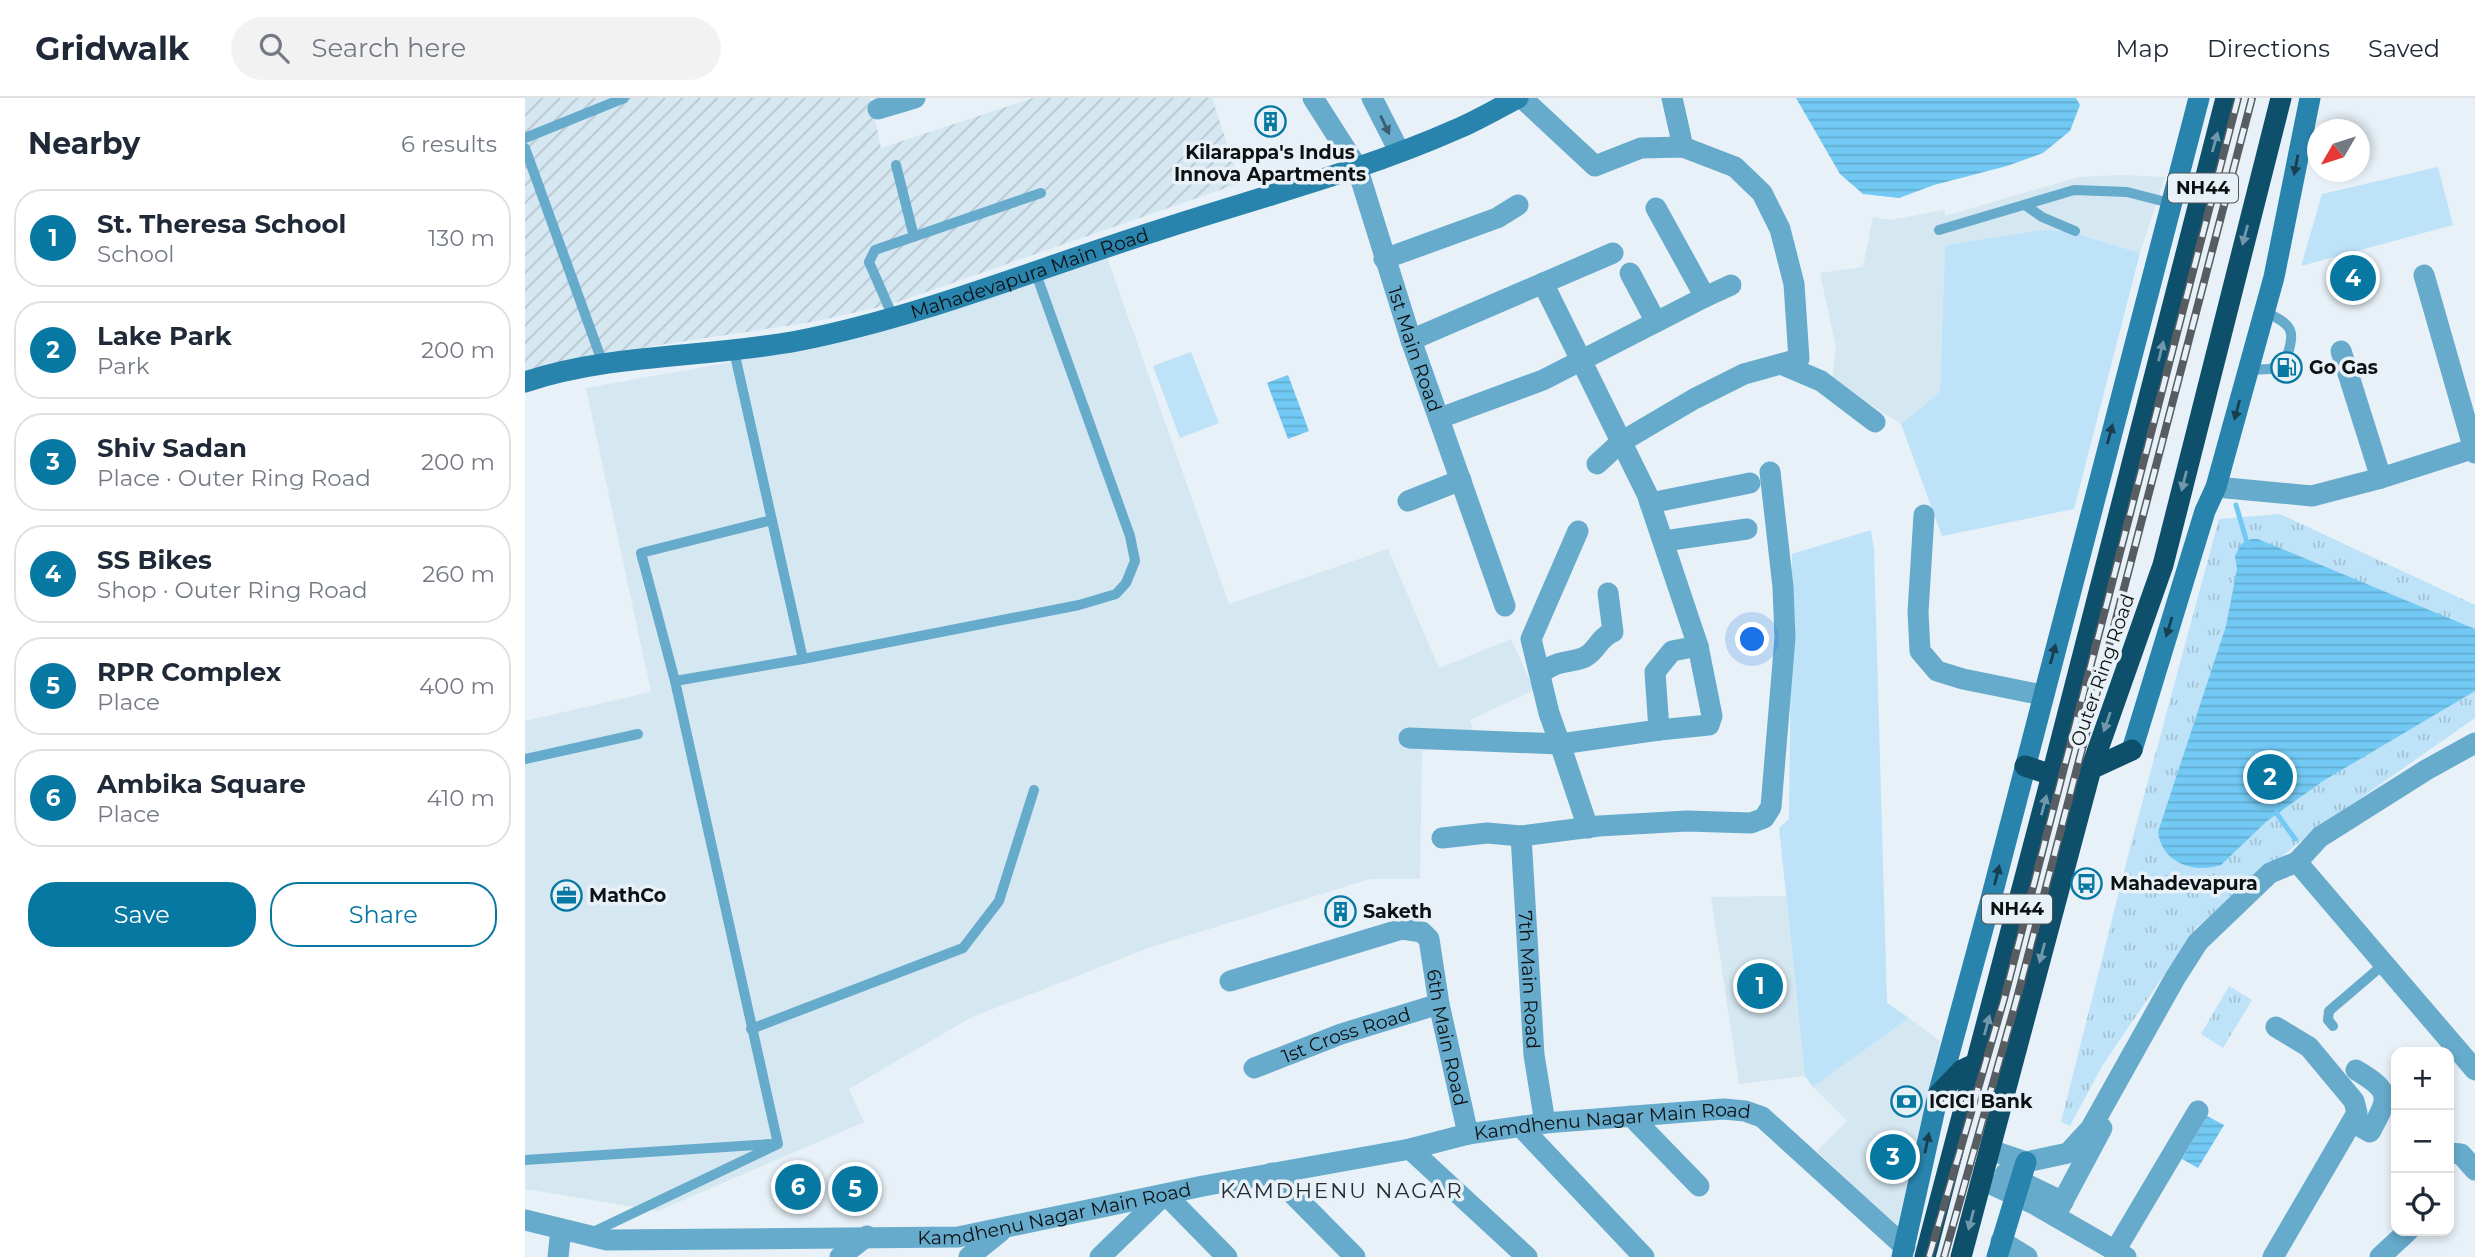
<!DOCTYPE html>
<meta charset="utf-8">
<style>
body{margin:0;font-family:Montserrat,sans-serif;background:#f2f2f3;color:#1f2937}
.controls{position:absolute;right:21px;bottom:21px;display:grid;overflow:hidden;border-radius:14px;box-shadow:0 4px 10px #0003}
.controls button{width:63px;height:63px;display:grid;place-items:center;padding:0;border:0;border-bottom:2px solid #e0e1e3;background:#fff;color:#1f2937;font:35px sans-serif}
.compass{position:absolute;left:1782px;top:21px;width:63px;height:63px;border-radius:50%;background:#fff;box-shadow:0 4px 10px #0003;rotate:231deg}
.you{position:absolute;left:1228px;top:542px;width:24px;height:24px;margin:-18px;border:5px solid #fff;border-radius:50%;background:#1a73e8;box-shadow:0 0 0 10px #1a73e833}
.badge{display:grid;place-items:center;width:46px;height:46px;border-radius:50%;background:#0678a1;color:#fff;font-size:23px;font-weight:700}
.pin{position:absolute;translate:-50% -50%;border:4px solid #fff;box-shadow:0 2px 7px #0006}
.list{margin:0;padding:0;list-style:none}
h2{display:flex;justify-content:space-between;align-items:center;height:91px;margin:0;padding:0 28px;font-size:30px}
h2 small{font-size:23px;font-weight:400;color:#747a83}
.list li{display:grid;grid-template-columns:46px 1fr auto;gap:21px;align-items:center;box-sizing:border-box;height:98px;margin:0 14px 14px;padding:0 14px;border:2px solid #e0e1e3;border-radius:28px}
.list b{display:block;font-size:26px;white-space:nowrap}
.list p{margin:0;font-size:23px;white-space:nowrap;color:#747a83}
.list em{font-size:23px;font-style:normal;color:#747a83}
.actions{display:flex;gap:14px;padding:21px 28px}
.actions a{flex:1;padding:16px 0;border:2px solid #0678a1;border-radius:28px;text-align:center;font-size:24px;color:#0678a1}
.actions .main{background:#0678a1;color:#fff}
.icon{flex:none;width:38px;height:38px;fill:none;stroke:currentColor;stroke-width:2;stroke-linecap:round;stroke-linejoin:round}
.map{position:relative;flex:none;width:1950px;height:1159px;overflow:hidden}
header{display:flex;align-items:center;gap:42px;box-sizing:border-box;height:98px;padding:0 35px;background:#fff;border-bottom:2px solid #e0e1e3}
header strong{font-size:33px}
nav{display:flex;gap:38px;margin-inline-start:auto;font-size:24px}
.search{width:490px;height:63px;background:#f2f2f3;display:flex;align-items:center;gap:18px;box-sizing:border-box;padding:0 24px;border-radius:38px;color:#747a83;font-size:26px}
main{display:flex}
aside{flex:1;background:#fff}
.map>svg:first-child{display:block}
.built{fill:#d5e7f1}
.industrial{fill:url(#industrial-furrows)}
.grass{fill:#bee3f8}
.park{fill:url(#park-tufts)}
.water{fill:url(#water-rules)}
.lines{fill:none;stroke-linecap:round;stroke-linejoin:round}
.stream{stroke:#72c9f4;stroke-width:5}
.lane{stroke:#6ac;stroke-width:10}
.street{stroke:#6ac;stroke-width:21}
.secondary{stroke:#2984ad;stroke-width:21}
.highway{stroke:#0e4f6b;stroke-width:21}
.rail-casing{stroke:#575d60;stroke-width:8}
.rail{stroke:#e7f1f7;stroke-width:5;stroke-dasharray:16;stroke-linecap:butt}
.oneway{fill:#3a5e6f}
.oneway2{fill:#7098aa}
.oneway3{fill:#183f50}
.labels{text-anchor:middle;stroke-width:7;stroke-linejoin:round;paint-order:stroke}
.shield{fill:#e7f1f7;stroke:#4e5457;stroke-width:2}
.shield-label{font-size:18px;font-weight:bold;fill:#0d1112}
.poi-label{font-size:19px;font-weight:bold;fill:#0d1112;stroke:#e7f1f7;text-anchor:start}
.street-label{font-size:19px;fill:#0d1112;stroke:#e7f1f7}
.neighbourhood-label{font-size:21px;letter-spacing:2px;fill:#242c31;stroke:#e7f1f7}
</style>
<header>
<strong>Gridwalk</strong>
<div class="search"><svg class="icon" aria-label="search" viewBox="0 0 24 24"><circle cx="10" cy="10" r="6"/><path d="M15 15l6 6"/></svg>Search here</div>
<nav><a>Map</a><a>Directions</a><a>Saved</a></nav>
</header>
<main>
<aside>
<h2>Nearby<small>6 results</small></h2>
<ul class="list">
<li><span class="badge">1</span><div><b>St. Theresa School</b><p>School</p></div><em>130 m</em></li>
<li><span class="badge">2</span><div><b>Lake Park</b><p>Park</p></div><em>200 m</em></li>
<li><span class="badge">3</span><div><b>Shiv Sadan</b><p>Place · Outer Ring Road</p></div><em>200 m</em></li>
<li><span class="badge">4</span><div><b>SS Bikes</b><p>Shop · Outer Ring Road</p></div><em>260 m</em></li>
<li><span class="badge">5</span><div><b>RPR Complex</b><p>Place</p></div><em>400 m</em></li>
<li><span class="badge">6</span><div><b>Ambika Square</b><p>Place</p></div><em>410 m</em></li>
</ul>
<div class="actions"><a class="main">Save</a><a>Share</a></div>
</aside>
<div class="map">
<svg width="1950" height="1159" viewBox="0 0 1950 1159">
<defs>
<pattern id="industrial-furrows" width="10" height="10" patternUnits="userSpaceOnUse" patternTransform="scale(1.75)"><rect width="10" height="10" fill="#d5e7f1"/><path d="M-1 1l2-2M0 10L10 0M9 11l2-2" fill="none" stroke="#b6c5ce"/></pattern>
<pattern id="park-tufts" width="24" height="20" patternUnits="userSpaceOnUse" patternTransform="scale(1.75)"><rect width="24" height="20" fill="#bee3f8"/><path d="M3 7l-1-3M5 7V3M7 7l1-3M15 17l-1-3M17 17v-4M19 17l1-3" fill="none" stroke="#a2c2d4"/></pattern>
<pattern id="water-rules" width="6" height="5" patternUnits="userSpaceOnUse" patternTransform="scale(1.75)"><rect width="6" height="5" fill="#72c9f4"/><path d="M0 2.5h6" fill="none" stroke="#62acd0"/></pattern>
</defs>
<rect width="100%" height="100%" fill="#e7f1f7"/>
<path class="built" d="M1596 77 1640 79 1615 155 1543 133 1517 132 1420 147 1415 294 1376 326 1307 282 1311 250 1295 175 1338 169 1348 119 1365 122 1420 112V118L1554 79Z
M582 159 704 506 863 451 914 570 986 541 1009 592 945 622 952 646 897 653 895 781H845L623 850 445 920 324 991 339 1024 133 1113 0 1091V623L126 594 61 290 279 251Z
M1261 798 1280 978 1214 986 1186 799Z
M1384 920 1415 943 1372 1129 1292 1053 1322 1023 1288 989Z"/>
<path class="industrial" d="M0 0H345L356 50 508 0H687L715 85 364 207 287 224 82 255 0 274Z"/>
<path class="grass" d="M1913 69 1928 127 1776 168 1797 96Z
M1517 132 1543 133 1615 155 1549 411 1417 438 1376 326 1415 294 1420 147Z
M666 254 694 325 655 340 628 268Z
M1346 432 1349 452 1362 905 1384 920 1288 989 1280 978 1254 730 1264 721 1267 456Z"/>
<path class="park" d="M1755 416 1950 507V620L1783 737 1671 830 1577 968 1545 1028 1536 1024 1606 746 1694 421Z
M1704 888 1727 902 1698 950 1676 936Z"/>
<path class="water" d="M1271 0H1551L1555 7 1545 33 1518 55 1482 68 1409 87 1374 100 1338 96 1315 76Z
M763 277 784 333 763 341 742 285Z
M1727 441H1733L1950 531V593L1798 683 1742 723 1696 767C1669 776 1637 765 1633 734L1701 528 1712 471 1710 458 1716 446Z
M1682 1018 1699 1027 1673 1070 1657 1061Z"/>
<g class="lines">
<path class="stream" d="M1711 407 1723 448
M1751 711 1752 716 1770 741"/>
<path class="lane" d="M0 40 99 0
M0 50 78 266
M371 67 389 139
M1500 107 1517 119 1550 133
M1414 132 1549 92 1602 94 1645 105
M369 221 344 164 350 152 516 95
M209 253 278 561
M1723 272 1745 271 1761 262C1771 230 1768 228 1739 213
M150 583 278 561 554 507 591 496 601 485 610 463 605 438 510 173
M0 661 113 636
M1808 928 1803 922 1804 913 1859 866
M226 931 438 850 474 803 509 692
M0 1062 245 1046
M64 1136 253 1046 150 583 116 455 247 422"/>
<g class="street">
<path id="s1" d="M788 0 832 69 886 242 980 508"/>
<path d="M847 0 874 53"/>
<path d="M997 0 1070 68 1116 50 1158 49 1210 69 1237 95 1255 131 1269 186 1274 261 1219 276 1169 301 1096 344 1072 366"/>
<path d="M1147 0 1158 49"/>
<path d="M353 11 390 0"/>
<path d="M859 161 972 120 993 107"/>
<path d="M1105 175 1131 224"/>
<path d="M1899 177 1950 355"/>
<path d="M1018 185 1122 396 1173 548 1147 553 1130 574 1134 632 1035 646 1063 730"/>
<path d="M1180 199 1206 187"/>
<path d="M886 242 1088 155"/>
<path d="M1816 253 1856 380"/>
<path d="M1256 266 1296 283 1350 324"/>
<path d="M915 320 1018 282 1180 199 1131 110"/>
<path d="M1691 389 1787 398 1856 380 1950 350"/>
<path d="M883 403 936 382"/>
<path d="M1125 405 1225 385"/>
<path d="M1399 417 1393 514 1395 553 1412 573 1438 581 1517 597"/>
<path d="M1139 443 1222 431"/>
<path d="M1016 576C1031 560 1052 566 1063 557 1073 550 1075 539 1088 534L1083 495"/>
<path d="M1134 632 1184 627 1187 618 1173 548"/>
<path d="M884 640 1035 646 1024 615 1006 541 1053 433"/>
<path id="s2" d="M996 738 1009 957 1020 1025"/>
<path d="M917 740 962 735 996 738 1074 728 1162 723 1226 725 1239 720 1246 709 1260 540 1258 489 1245 374"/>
<path d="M1772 764 1795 739 1901 672 1950 645"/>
<path id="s3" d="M705 883 877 831 897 834 904 841 914 906 943 1036"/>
<path id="s4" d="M729 970 816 936 914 906"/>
<path d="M1106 1018 1174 1088"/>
<path d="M1827 1024 1845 1034C1864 999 1868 994 1831 972"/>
<path d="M997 1030 1119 1159"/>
<path d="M885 1051 1002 1159"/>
<path d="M1465 1052 1501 1064 1543 1055 1566 1030 1650 880 1673 844 1745 775 1772 764 1950 972"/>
<path d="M1924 1055 1936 1056 1950 1072"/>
<path d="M747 1075 830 1159"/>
<path d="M1480 1076 1538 1104"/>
<path d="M1457 1082 1509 1106 1601 1159"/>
<path d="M1530 1118 1577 1030"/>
<path id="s5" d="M0 1122 82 1142 433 1139 678 1088 885 1051 943 1036 1020 1025 1199 1011 1220 1013 1237 1019 1380 1149"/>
<path d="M1476 1143 1502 1159"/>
<path d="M1590 1153 1673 1013"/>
<path d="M33 1159 36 1131"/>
<path d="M315 1159 342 1138"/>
<path d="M444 1159 476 1133"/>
<path d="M575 1159 640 1096 702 1159"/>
<path d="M1748 1159 1832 1015 1829 1003 1784 949 1751 929"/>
<path d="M1855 1159 1883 1133"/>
</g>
<g class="secondary">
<path id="s6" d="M0 284C87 255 182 260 272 243 395 219 511 171 631 133 731 100 835 74 932 31 953 22 973 10 993 0"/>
<path d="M1607 652 1680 413 1691 389 1749 179 1785 0"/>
<path d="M1377 1159 1413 997 1466 801 1674 0"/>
<path d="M1472 1159 1501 1064"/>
</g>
<path class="highway" d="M1500 668 1527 677
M1566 671 1607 652
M1413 997 1437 972 1452 965
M1400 1159 1527 677 1701 0
M1436 1159 1566 671 1638 467 1756 0"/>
<defs>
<path id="rail" d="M1404 1159 1479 901 1713 0
M1419 1159 1491 904 1727 0"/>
</defs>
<use href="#rail" class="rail-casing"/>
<use href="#rail" class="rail"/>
</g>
<defs><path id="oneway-solid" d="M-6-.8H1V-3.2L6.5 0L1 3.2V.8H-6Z" transform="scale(1.75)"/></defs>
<use class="oneway" href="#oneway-solid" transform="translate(860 27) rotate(65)"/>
<g class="oneway2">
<use href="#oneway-solid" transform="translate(1690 44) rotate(-75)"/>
<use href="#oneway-solid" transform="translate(1720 137) rotate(105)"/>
<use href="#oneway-solid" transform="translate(1636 253) rotate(-76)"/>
<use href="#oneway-solid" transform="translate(1659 383) rotate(104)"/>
<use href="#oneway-solid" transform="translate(1582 624) rotate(109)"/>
<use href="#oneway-solid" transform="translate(1519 707) rotate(-75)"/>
<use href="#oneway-solid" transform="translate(1517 855) rotate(105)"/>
<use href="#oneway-solid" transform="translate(1462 927) rotate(-75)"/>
<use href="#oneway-solid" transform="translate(1446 1122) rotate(105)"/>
</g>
<g class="oneway3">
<use href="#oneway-solid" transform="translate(1771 67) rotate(101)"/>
<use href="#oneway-solid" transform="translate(1712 312) rotate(105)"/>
<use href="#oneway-solid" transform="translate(1585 336) rotate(-75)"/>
<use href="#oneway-solid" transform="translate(1644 529) rotate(107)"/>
<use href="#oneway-solid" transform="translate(1528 556) rotate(-75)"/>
<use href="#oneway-solid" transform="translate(1472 777) rotate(-76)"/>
<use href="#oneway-solid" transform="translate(1402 1045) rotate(-78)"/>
</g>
<defs>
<symbol id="building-ring" viewBox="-11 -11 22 22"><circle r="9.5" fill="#e7f1f7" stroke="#0678a1" stroke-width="1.5"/><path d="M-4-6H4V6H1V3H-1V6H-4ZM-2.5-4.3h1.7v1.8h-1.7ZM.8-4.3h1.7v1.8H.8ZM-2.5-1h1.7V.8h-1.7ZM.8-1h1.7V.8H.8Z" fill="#0678a1"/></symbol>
<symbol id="fuel-ring" viewBox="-11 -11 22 22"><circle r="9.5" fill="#e7f1f7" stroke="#0678a1" stroke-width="1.5"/><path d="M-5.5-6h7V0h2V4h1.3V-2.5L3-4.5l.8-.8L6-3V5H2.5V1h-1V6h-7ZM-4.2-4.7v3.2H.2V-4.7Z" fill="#0678a1"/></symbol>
<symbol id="bus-ring" viewBox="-11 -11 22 22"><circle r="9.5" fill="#e7f1f7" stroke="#0678a1" stroke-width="1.5"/><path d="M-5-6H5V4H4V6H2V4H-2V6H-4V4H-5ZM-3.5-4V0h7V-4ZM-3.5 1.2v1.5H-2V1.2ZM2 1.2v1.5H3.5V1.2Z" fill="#0678a1"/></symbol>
<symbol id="office-ring" viewBox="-11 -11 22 22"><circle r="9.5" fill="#e7f1f7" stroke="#0678a1" stroke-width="1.5"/><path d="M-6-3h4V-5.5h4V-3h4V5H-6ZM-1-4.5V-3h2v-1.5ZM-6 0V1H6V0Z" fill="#0678a1"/></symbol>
<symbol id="bank-ring" viewBox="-11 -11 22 22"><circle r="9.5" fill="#e7f1f7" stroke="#0678a1" stroke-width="1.5"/><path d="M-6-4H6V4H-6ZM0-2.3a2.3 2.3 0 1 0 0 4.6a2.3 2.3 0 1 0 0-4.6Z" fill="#0678a1"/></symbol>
</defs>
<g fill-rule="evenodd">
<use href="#building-ring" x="728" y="6" width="35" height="35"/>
<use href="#fuel-ring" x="1744" y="252" width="35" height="35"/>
<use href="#bus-ring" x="1544" y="768" width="35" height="35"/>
<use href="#office-ring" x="24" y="780" width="35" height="35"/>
<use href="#building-ring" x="798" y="796" width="35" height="35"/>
<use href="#bank-ring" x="1364" y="986" width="35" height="35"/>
</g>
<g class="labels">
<g class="shield">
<rect x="1643" y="75.5" width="70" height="29" rx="5"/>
<rect x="1457" y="796.5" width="70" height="29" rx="5"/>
</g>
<g class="shield-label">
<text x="1678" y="96">NH44</text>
<text x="1492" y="817">NH44</text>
</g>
<g class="poi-label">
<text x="745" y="61" text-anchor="middle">Kilarappa's Indus<tspan x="745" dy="22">Innova Apartments</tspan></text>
<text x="1784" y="276">Go Gas</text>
<text x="1585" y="792">Mahadevapura</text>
<text x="64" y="804">MathCo</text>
<text x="838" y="820">Saketh</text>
<text x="1404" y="1010">ICICI Bank</text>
</g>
<g class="street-label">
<text dy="7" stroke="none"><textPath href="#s6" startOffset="518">Mahadevapura Main Road</textPath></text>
<text dy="7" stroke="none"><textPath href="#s1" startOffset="273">1st Main Road</textPath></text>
<text transform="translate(1577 572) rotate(-71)" y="7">Outer Ring Road</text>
<text dy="7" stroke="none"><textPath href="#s2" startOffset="144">7th Main Road</textPath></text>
<text dy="7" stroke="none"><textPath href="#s4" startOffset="98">1st Cross Road</textPath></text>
<text dy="7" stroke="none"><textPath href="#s3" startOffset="310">6th Main Road</textPath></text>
<text dy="7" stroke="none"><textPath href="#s5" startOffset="1101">Kamdhenu Nagar Main Road</textPath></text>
<text dy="7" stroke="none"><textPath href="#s5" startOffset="534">Kamdhenu Nagar Main Road</textPath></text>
</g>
<g class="neighbourhood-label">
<text x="817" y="1100">KAMDHENU NAGAR</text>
</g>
</g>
</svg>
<div class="controls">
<button>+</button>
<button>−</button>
<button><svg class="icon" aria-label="locate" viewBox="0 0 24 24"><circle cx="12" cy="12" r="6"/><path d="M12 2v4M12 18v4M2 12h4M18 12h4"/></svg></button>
</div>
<svg class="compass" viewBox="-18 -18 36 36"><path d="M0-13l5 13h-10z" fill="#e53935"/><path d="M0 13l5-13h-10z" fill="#747a83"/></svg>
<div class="you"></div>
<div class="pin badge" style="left:1235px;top:888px">1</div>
<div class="pin badge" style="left:1745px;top:679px">2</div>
<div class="pin badge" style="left:1368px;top:1059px">3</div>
<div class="pin badge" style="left:1828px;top:180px">4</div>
<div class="pin badge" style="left:330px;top:1091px">5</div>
<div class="pin badge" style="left:273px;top:1089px">6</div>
</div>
</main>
